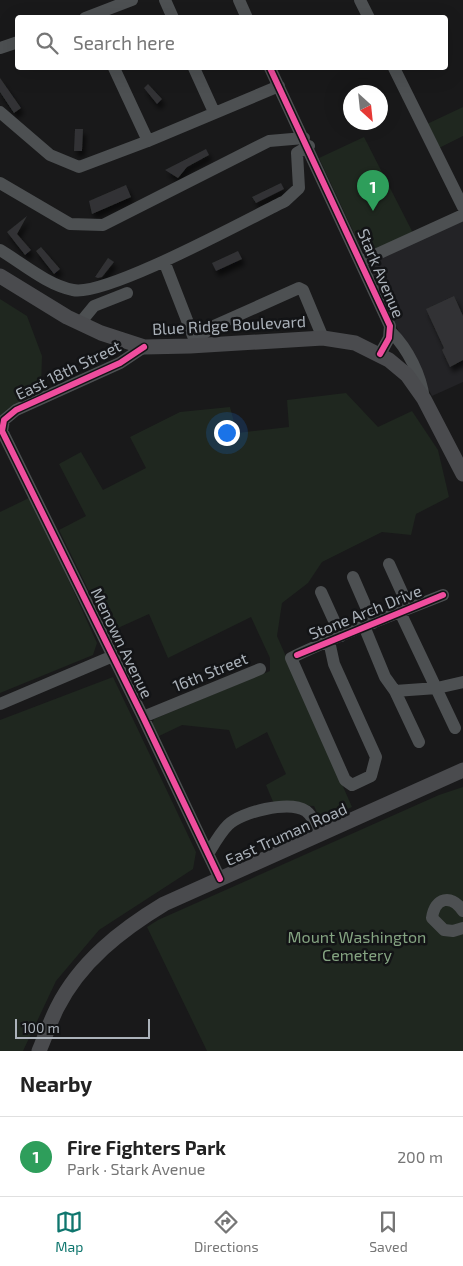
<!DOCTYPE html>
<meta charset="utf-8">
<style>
body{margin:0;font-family:"Exo 2",sans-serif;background:#f6f6f6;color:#222}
.compass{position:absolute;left:343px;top:85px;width:45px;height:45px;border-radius:50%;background:#fff;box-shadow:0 5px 20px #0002;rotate:153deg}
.scale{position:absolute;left:15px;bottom:12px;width:135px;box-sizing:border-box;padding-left:5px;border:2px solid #abb2ba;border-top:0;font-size:14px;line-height:18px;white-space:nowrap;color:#abb2ba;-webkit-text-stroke:4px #131416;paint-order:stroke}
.you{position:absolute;left:226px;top:432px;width:18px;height:18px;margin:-12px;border:4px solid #fff;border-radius:50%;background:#1a73e8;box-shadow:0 0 0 8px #1a73e833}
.badge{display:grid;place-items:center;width:32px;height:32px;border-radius:50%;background:#0f766e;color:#fff;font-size:16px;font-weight:700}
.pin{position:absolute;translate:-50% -41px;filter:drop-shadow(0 1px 2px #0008)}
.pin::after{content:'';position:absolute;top:26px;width:18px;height:15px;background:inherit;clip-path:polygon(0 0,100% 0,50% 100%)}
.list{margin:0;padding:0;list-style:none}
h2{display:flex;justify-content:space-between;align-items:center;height:65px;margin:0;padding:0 20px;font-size:21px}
h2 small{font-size:16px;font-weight:400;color:#767676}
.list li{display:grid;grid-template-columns:32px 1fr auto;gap:15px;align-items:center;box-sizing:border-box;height:80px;padding:0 20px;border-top:1px solid #e0e0e0}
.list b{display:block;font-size:19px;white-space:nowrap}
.list p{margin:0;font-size:16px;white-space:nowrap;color:#767676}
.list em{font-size:16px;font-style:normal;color:#767676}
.icon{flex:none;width:28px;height:28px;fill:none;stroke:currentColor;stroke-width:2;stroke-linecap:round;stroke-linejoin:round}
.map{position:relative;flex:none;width:463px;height:1051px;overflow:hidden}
.search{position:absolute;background:#fff;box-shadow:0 5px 20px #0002;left:15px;right:15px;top:15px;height:55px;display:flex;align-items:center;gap:12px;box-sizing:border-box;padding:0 18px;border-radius:5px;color:#767676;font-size:19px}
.sheet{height:145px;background:#fff}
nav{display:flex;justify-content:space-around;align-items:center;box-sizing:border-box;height:70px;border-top:1px solid #e0e0e0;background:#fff;font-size:14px;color:#767676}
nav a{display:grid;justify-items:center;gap:2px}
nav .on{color:#0f766e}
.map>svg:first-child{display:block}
.built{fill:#232326}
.green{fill:#1f271f}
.building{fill:#323334;filter:url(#shadow)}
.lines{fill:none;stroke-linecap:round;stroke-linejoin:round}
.minor{stroke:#4d5052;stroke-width:12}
.major{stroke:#4a4b4e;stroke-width:15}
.cycleway-casing{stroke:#131416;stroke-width:9}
.cycleway{stroke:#ef4d9e;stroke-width:6}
.labels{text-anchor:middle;stroke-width:5;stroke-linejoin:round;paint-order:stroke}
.street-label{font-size:16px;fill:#abb2ba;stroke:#131416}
.park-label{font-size:16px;fill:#85a482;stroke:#131416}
</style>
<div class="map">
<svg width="463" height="1051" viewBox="0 0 463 1051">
<defs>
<filter id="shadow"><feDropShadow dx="3" dy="5.5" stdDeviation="2.5" flood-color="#0009"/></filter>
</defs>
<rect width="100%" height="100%" fill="#19191a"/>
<path class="built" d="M463 220V382L432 396 399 332 372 273V265L376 260Z"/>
<path class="green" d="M463 107V136L439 148 427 124Z
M364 137 413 233 369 253 364 252 360 246 319 158Z
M0 299 27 316 42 356 41 387 44 393 9 408 0 416Z
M346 393 378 427 412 411 438 450 449 497 416 514 411 535 382 532 322 562 308 583 282 603 277 636 352 807 321 821 314 806 274 804 266 785 286 774 267 732 236 749 229 730 182 725 157 737 152 725 154 719 270 671V658L251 617 168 658 149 614 109 632 59 530 86 516 59 464 81 452 103 490 146 468 130 437 180 412 230 407 237 433 289 427 287 400Z
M31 497 97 643 93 655 0 693V512Z
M113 677 196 852 193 869 99 930 56 981 23 1051H0V720Z
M463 787V1051H207L147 927 158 920 439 795Z"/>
<path class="building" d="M0 78 21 108 14 113 0 92Z
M148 84 162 99 157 104 144 88Z
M75 129H83L82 151H74Z
M206 149 209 155 187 167 178 178 165 170Z
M281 183 284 189 256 203 252 197Z
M126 185 131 197 92 214 89 201Z
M27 216 17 234 31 250 25 255 7 232Z
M41 247 60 269 54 274 36 251Z
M238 251 242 259 216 271 212 263Z
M108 258 114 262 102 277 98 278 95 277Z
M454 296 463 316V360L450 367 442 350 444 348 426 309Z"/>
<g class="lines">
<path class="minor" d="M165 0 173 18
M239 0 247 18
M360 0 369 18
M85 18 132 0
M0 48 18 42
M114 68 148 141
M194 68 214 112
M270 68 390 326 389 338 380 354
M394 68 463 207
M0 112 50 155 79 167 148 141 279 86
M0 183 70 224 103 225 269 141 304 138
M0 250C22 263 47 285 73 290 106 297 248 219 285 201L299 188 297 153 309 146
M164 261 197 346
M362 261 463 215
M80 323 94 306 127 293
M391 332C408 349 421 375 424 399
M197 346 204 333 214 326 299 288 303 290 323 338
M144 347 120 363 16 410 4 420 2 431 143 717 220 879
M389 564 409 608
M353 577 373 623
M321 592 341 636
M400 612 455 728
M364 626 385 677 395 691 437 688 463 682
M329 641 334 664 376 757 371 776 352 785 345 780 291 658C311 648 333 639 354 630L443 595
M395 691 419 742
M0 704 113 656
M143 717 260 669
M208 854C214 844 220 833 228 825 241 812 289 800 306 811 313 816 317 826 321 834
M463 911C451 894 435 897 432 918L444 930 453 931 463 928"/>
<path class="major" d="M0 276 67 317 101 333 144 347 190 346 323 338 355 343 389 360 407 375 424 399 463 474
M39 1051C45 1037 50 1022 57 1008 80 962 121 930 164 904L463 770"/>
<defs>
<path id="cycleway" d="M270 68 390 326 389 338 380 354
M144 347 120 363 16 410 4 420 2 431 143 717 220 879
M297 655 443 595"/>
</defs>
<use href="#cycleway" class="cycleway-casing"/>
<use href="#cycleway" class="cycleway"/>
</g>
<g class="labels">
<g class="street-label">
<text transform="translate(381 273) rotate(67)" y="6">Stark Avenue</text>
<text transform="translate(229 325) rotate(-3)" y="6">Blue Ridge Boulevard</text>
<text transform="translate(68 370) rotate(-26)" y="6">East 18th Street</text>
<text transform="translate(365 612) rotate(-22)" y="6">Stone Arch Drive</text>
<text transform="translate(122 643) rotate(64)" y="6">Menown Avenue</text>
<text transform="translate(210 672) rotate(-22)" y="6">16th Street</text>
<text transform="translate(286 834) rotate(-24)" y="6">East Truman Road</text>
</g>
<g class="park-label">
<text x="357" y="943">Mount Washington<tspan x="357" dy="18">Cemetery</tspan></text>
</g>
</g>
</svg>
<svg class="compass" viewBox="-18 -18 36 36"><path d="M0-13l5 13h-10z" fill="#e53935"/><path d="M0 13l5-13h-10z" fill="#767676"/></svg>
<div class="scale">100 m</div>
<div class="you"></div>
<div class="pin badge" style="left:373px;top:211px;background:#2e9e5b">1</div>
<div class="search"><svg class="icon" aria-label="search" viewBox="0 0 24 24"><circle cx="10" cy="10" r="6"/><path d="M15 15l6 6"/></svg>Search here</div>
</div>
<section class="sheet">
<h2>Nearby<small></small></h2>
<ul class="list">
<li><span class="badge" style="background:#2e9e5b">1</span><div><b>Fire Fighters Park</b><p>Park · Stark Avenue</p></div><em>200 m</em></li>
</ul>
</section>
<nav>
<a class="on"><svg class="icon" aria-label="map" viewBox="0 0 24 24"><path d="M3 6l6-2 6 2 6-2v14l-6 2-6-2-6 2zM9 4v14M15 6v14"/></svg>Map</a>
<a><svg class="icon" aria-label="directions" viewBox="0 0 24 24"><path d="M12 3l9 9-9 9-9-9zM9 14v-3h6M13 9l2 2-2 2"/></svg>Directions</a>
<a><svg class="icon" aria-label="saved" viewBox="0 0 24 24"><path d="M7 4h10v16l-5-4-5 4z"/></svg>Saved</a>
</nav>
